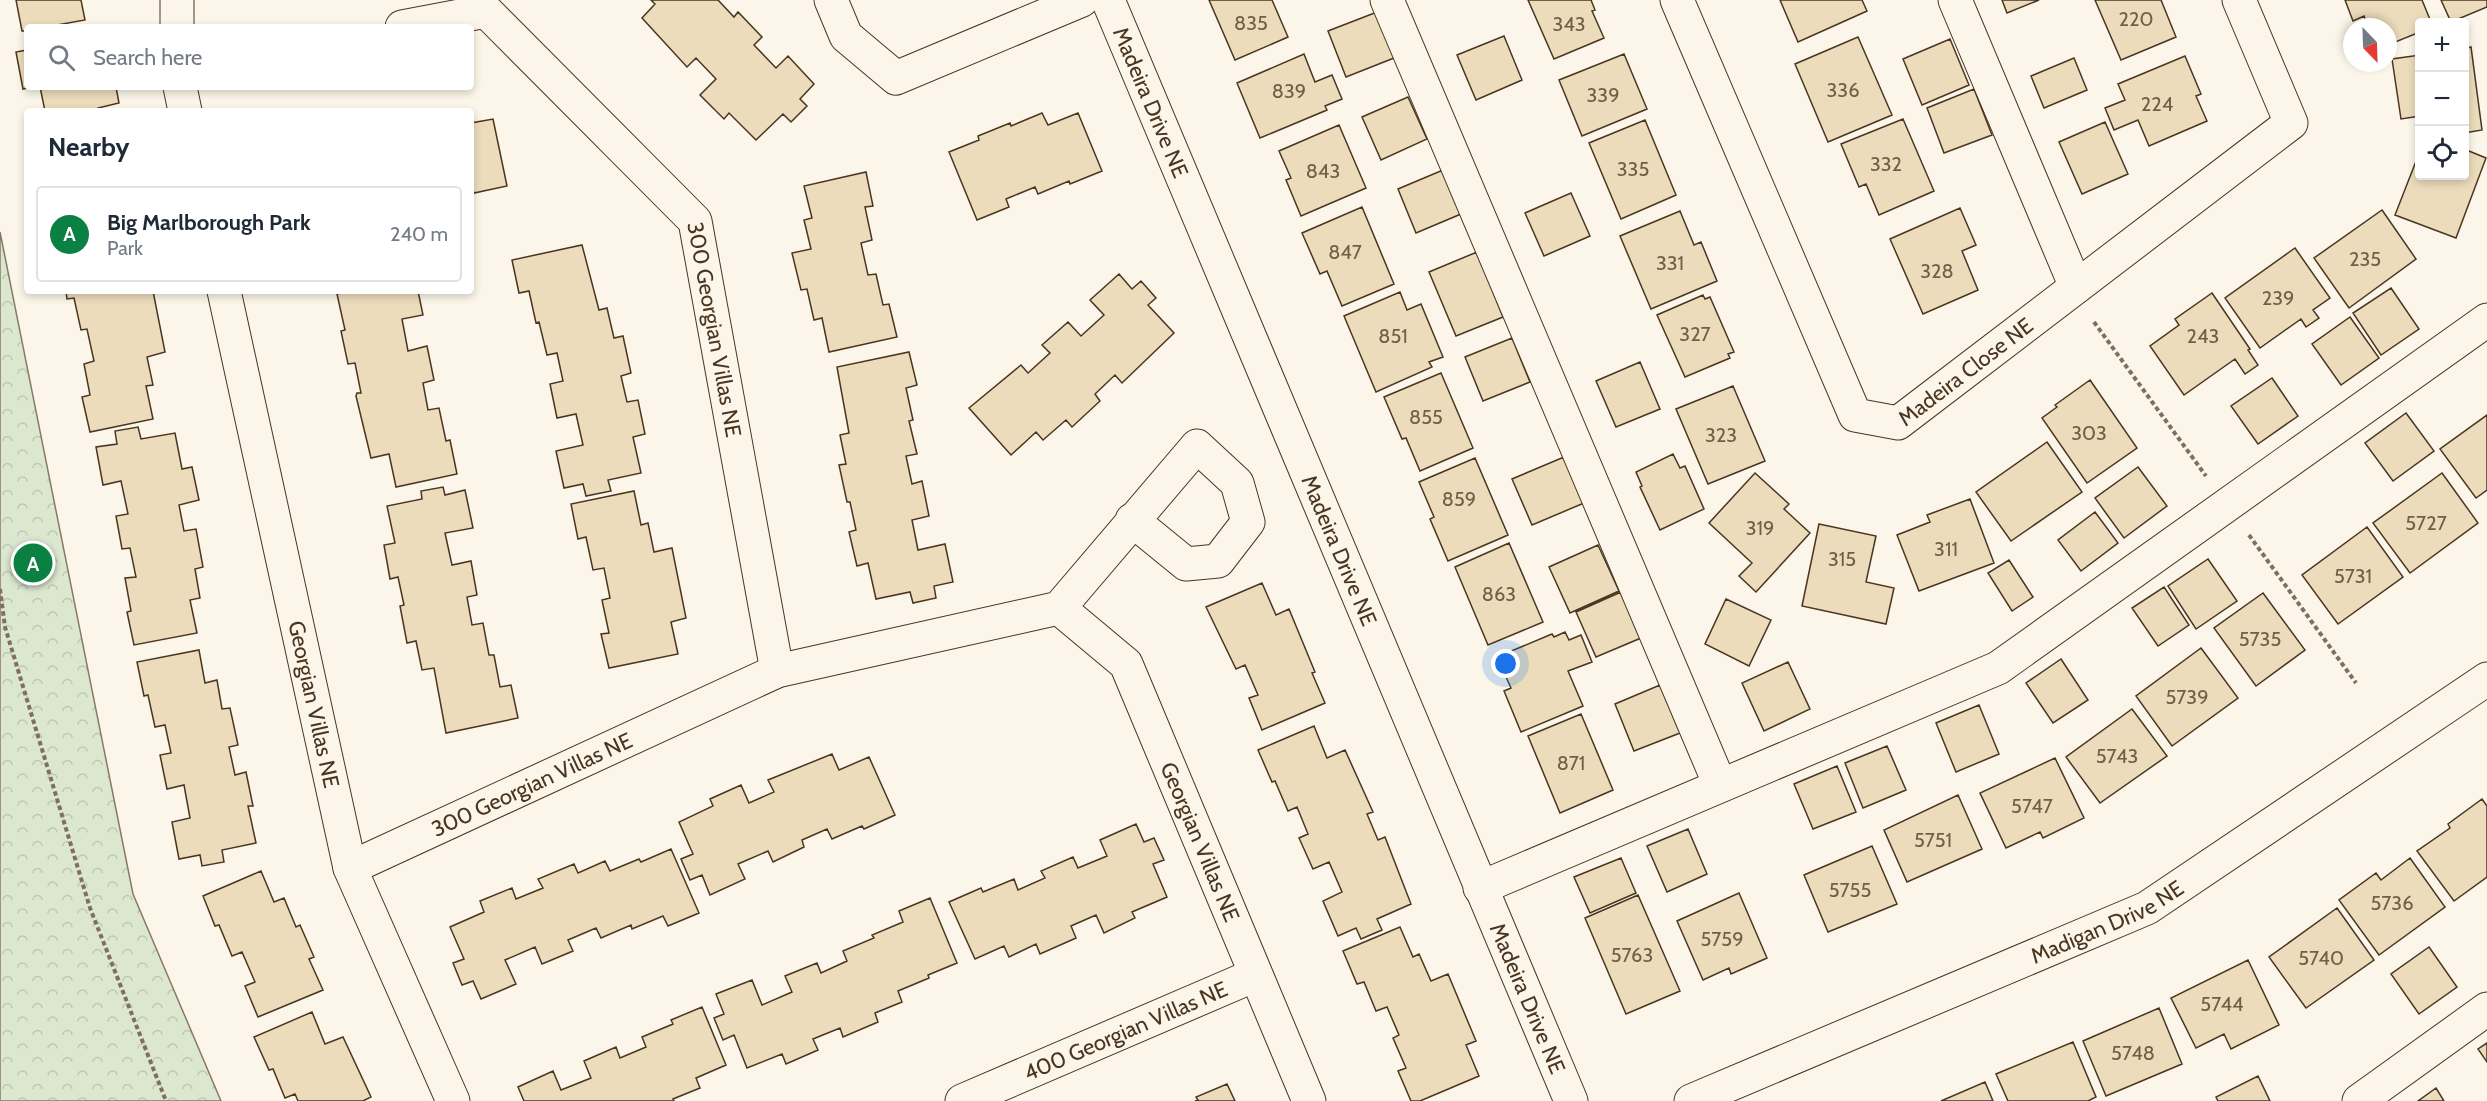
<!DOCTYPE html>
<meta charset="utf-8">
<style>
body{margin:0;font-family:Cabin,sans-serif;background:#f6f6f7;color:#1f2937}
.controls{position:absolute;right:18px;top:18px;display:grid;overflow:hidden;border-radius:6px;box-shadow:0 3px 9px #0003}
.controls button{width:54px;height:54px;display:grid;place-items:center;padding:0;border:0;border-bottom:2px solid #e0e1e3;background:#fff;color:#1f2937;font:30px sans-serif}
.compass{position:absolute;left:2343px;top:18px;width:54px;height:54px;border-radius:50%;background:#fff;box-shadow:0 3px 9px #0003;rotate:157deg}
.you{position:absolute;left:1506px;top:664px;width:21px;height:21px;margin:-15px;border:4px solid #fff;border-radius:50%;background:#1a73e8;box-shadow:0 0 0 9px #1a73e833}
.badge{display:grid;place-items:center;width:39px;height:39px;border-radius:50%;background:#0b8043;color:#fff;font-size:20px;font-weight:700}
.pin{position:absolute;translate:-50% -50%;border:3px solid #fff;box-shadow:0 2px 6px #0006}
.list{margin:0;padding:0;list-style:none}
h2{display:flex;justify-content:space-between;align-items:center;height:78px;margin:0;padding:0 24px;font-size:26px}
h2 small{font-size:20px;font-weight:400;color:#747a83}
.list li{display:grid;grid-template-columns:39px 1fr auto;gap:18px;align-items:center;box-sizing:border-box;height:96px;margin:0 12px 12px;padding:0 12px;border:2px solid #e0e1e3;border-radius:6px}
.list b{display:block;font-size:22px;white-space:nowrap}
.list p{margin:0;font-size:20px;white-space:nowrap;color:#747a83}
.list em{font-size:20px;font-style:normal;color:#747a83}
.icon{flex:none;width:33px;height:33px;fill:none;stroke:currentColor;stroke-width:2;stroke-linecap:round;stroke-linejoin:round}
.map{position:relative;flex:none;width:2487px;height:1101px;overflow:hidden}
.search{position:absolute;background:#fff;box-shadow:0 3px 9px #0003;left:24px;top:24px;width:450px;height:66px;display:flex;align-items:center;gap:15px;box-sizing:border-box;padding:0 21px;border-radius:6px;color:#747a83;font-size:22px}
.panel{position:absolute;background:#fff;box-shadow:0 3px 9px #0003;left:24px;top:108px;width:450px;height:186px;border-radius:6px}
.map>svg:first-child{display:block}
.park{fill:url(#park-crowns);stroke:#887966;stroke-width:1.5}
.building{fill:#ecdcbc;stroke:#4a3520;stroke-width:1.5}
.lines{fill:none;stroke-linecap:round;stroke-linejoin:round}
.minor-casing{stroke:#4a3520;stroke-width:35}
.path{stroke:#7f6f5c;stroke-width:4;stroke-dasharray:4.5 3;stroke-linecap:butt}
.minor{stroke:#fbf6e9;stroke-width:33}
.labels{text-anchor:middle;stroke-width:4.5;stroke-linejoin:round;paint-order:stroke}
.number-label{font-size:20px;fill:#725f47}
.street-label{font-size:22px;fill:#4a3520;stroke:#fbf6e9}
</style>
<div class="map">
<svg width="2487" height="1101" viewBox="0 0 2487 1101">
<defs>
<pattern id="park-crowns" width="20" height="18" patternUnits="userSpaceOnUse" patternTransform="scale(1.5)"><rect width="20" height="18" fill="#dce7d0"/><path d="M2 6a3 3 0 1 1 6 0M12 15a3 3 0 1 1 6 0" fill="none" stroke="#bec7b2"/></pattern>
</defs>
<rect width="100%" height="100%" fill="#fbf6e9"/>
<path class="park" d="M0 232 133 894 221 1101H0Z"/>
<path class="building" d="M16 0H81L85 20 46 27H27V31H22Z
M651 0H718L734 17 738 12 762 37 754 45 776 68 788 56 814 84 800 99 807 106 791 122 783 114 756 140 729 113 724 119 700 95 716 79 696 58 687 67 642 18 655 4Z
M1209 0H1272L1288 37 1235 60Z
M1528 0H1591L1595 10 1592 11 1604 38 1554 59Z
M1780 0H1862L1867 11 1798 42Z
M2002 0H2039L2007 13Z
M2095 0H2161L2176 37 2121 60Z
M2345 0H2422L2431 22H2420V32L2388 45V27H2368L2364 16 2353 21Z
M2441 0H2487V7L2451 22Z
M1377 12 1394 58 1346 77 1328 31Z
M1504 36 1522 80 1476 100 1457 55Z
M1858 37 1892 115 1828 142 1795 64Z
M2464 37 2467 48 2471 47 2482 130 2464 133Z
M1950 39 1969 85 1922 105 1903 59Z
M27 50V87H32L23 89 16 52Z
M1304 54 1315 82 1332 75 1342 99 1325 106 1327 110 1260 138 1237 83Z
M1624 54 1647 109 1582 136 1559 80Z
M2420 55V116L2401 119 2392 59Z
M2185 56 2201 94 2196 96 2207 121 2149 146 2138 120 2114 130 2105 108 2125 100 2118 84Z
M2074 58 2087 90 2044 108 2031 76Z
M40 87H116L119 103 98 108 99 111H45Z
M1974 89 1992 135 1944 153 1927 108Z
M1408 97 1427 139 1381 160 1362 117Z
M1042 113 1048 125 1078 113 1102 171 1070 184 1069 181 1038 194 1035 187 1006 199 1009 207 977 220 949 152 979 140 978 136 1010 123 1011 126Z
M493 119 507 186 474 193 471 183V123Z
M1903 119 1934 191 1879 215 1866 184 1859 187 1841 144Z
M1645 120 1676 195 1621 219 1589 143Z
M2105 122 2128 174 2082 194 2059 142Z
M1339 125 1366 188 1301 216 1286 180 1291 178 1279 151Z
M2464 149 2486 158 2456 238 2395 215 2420 151V176H2464Z
M1443 170 1461 214 1416 233 1398 189Z
M866 172 873 206 865 207 872 240 861 243 868 275 876 274 883 305 889 304 897 337 829 352 822 318 814 320 807 289 801 290 792 253 811 249 804 220 812 218 804 186Z
M1571 193 1590 236 1544 256 1525 213Z
M1362 207 1394 284 1342 306 1327 271 1320 274 1302 233Z
M1960 208 1976 245 1962 251 1978 290 1923 314 1890 239Z
M2382 210 2416 259 2349 308 2314 258Z
M1680 211 1694 245 1701 242 1717 281 1651 309 1620 236Z
M582 245 599 310 607 308 614 338 623 336 631 373 621 376 627 402 638 400 645 434 633 437 641 473 608 480 611 491 586 496 583 484 564 488 556 451 583 445 576 414 557 418 550 384 563 381 557 353 547 355 539 322 536 323 529 291 519 293 512 260Z
M2295 248 2330 298 2313 310 2319 318 2306 327 2301 319 2260 348 2225 298Z
M1477 252 1503 317 1456 336 1429 272Z
M1119 274 1132 289 1141 281 1156 298 1148 305 1174 333 1122 383 1115 375 1095 394 1100 401 1072 427 1066 420 1043 440 1036 432 1011 455 969 408 1021 365 1028 373 1050 353 1042 345 1068 322 1081 336 1104 315 1090 300Z
M2391 288 2419 329 2381 355 2353 313Z
M66 291H153L165 352 147 357 153 385 146 386 153 419 90 432 82 397 90 395 84 364 94 361 87 329 81 330 74 298 67 299Z
M350 291H418L423 315 402 319 408 351 427 346 434 380 423 383 428 410 439 408 446 441 450 440 457 474 396 487 389 454 371 458 356 396 357 393H361L355 363 348 364 341 331 345 330 337 294Z
M1400 292 1407 310 1421 304 1443 357 1429 362 1432 367 1376 392 1344 316Z
M2212 293 2250 349 2248 350 2258 365 2245 374 2235 359 2184 395 2150 346 2179 325 2175 319Z
M1703 295 1705 299 1710 297 1734 352 1728 354 1730 358 1685 377 1657 315Z
M2350 317 2379 358 2341 385 2312 344Z
M1512 338 1530 382 1483 401 1465 357Z
M909 352 917 385 906 388 913 420 909 421 917 454 906 456 912 484 922 481 929 516 912 520 918 550 945 544 953 582 934 586 936 598 913 603 910 592 876 599 868 563 857 566 849 532 856 530 850 502H847L839 465 846 464 840 435 849 433 837 367Z
M1640 362 1660 409 1616 427 1596 381Z
M1441 373 1473 448 1420 471 1406 438 1402 439 1384 397Z
M2272 378 2298 416 2258 444 2231 406Z
M2090 380 2137 448 2087 483 2042 418 2057 407 2055 405Z
M1733 386 1765 461 1708 484 1676 409Z
M2406 413 2434 451 2393 481 2365 443Z
M2487 415V490L2476 498 2440 449Z
M138 427 141 439 175 433 182 469 192 467 199 500 179 505 184 531 196 529 203 567 195 569 200 598 190 600 197 633 134 645 127 612 131 611 125 578 136 577 130 548 122 549 116 516 128 514 121 481 103 485 96 447 117 444 115 431Z
M2047 442 2082 492 2011 541 1976 492Z
M1673 454 1680 468 1685 466 1704 509 1660 530 1640 487 1642 486 1636 472Z
M1564 457 1584 503 1532 525 1512 479Z
M1475 458 1508 535 1448 561 1430 519 1434 517 1419 482Z
M2138 467 2167 506 2124 538 2095 498Z
M1755 473 1789 504 1784 509 1810 533 1756 592 1739 576 1752 563 1709 523Z
M2442 473 2478 523 2410 573 2373 523Z
M443 487 445 495 465 490 473 528 445 533 452 565 471 561 477 595 467 597 472 625 483 623 489 655H494L500 687 511 685 518 718 446 733 434 668 422 670 416 641 407 643 400 606 404 605 398 577 390 579 384 545 395 543 387 506 422 499 421 491Z
M634 491 641 525 648 523 654 552 672 548 686 618 671 622 678 654 609 668 601 634 609 633 602 600 610 598 604 568 593 570 586 537 578 539 571 504Z
M1970 499 1994 563 1919 591 1897 535 1930 522 1927 515Z
M2095 512 2118 543 2081 571 2058 540Z
M1819 524 1876 536 1866 582 1894 588 1886 624 1802 606Z
M2367 527 2403 577 2338 624 2302 575Z
M1509 543 1543 622 1488 645 1455 567Z
M1598 545 1619 591 1570 613 1549 567Z
M2208 559 2237 601 2196 629 2168 586Z
M2009 560 2033 597 2012 611 1988 573Z
M1262 583 1276 615 1289 609 1315 672 1312 673 1325 703 1262 730 1249 698 1258 695 1245 665 1236 669 1206 607Z
M2164 587 2189 625 2158 646 2132 608Z
M1621 592 1641 638 1596 657 1576 612Z
M2263 593 2305 650 2256 686 2214 628Z
M1726 599 1771 620 1749 666 1705 644Z
M1565 632 1569 640 1581 635 1592 662 1568 671 1583 706 1521 732 1504 691 1511 688 1497 657 1552 634 1554 637Z
M2201 648 2238 698 2172 746 2136 696Z
M199 650 205 683 217 680 222 709 230 708 238 745 229 747 235 775 246 772 253 806H248L256 843 222 850 224 862 202 866 200 855 179 859 172 822 190 818 184 785 167 789 160 755 171 753 165 725 155 727 148 695 144 696 137 662Z
M2061 659 2088 700 2053 723 2026 683Z
M1788 662 1810 709 1764 731 1742 683Z
M1660 685 1680 733 1634 751 1615 704Z
M1979 705 1999 754 1956 772 1936 723Z
M2132 709 2167 756 2100 803 2066 757Z
M1581 714 1613 790 1560 813 1528 736Z
M1314 726 1327 758 1345 750 1373 812 1367 814 1378 840 1385 837 1411 904 1377 919 1382 930 1361 939 1356 928 1338 936 1323 901 1342 892 1329 862 1313 869 1299 838 1308 834 1297 807 1288 811 1275 781 1272 782 1258 750Z
M1887 746 1906 790 1863 808 1845 763Z
M832 754 839 770 869 757 895 815 864 829 862 826 832 839 827 829 802 840 804 847 773 862 768 851 738 864 745 879 710 895 702 875 690 880 681 859 693 854 679 822 713 806 710 799 741 785 749 803 774 792 768 780Z
M2055 758 2084 818 2043 838 2040 832 2006 848 1980 793Z
M1837 766 1856 812 1813 829 1794 784Z
M1958 795 1982 849 1907 882 1884 830Z
M2482 799 2487 806V877L2454 901 2417 851 2450 828 2448 824Z
M1136 824 1144 842 1154 838 1164 860 1153 864 1167 897 1132 912 1135 918 1104 933 1096 915 1071 926 1076 938 1040 954 1036 944 1009 957 1004 946 975 959 949 902 981 888 983 892 1014 879 1018 890 1045 878 1041 871 1073 857 1078 868 1107 856 1100 840Z
M1688 829 1707 874 1667 892 1647 846Z
M1872 846 1897 904 1828 932 1804 875Z
M671 849 699 913 668 926 663 916 632 929 631 925 601 938 596 928 568 940 573 951 542 964 535 947 505 960 516 984 481 999 473 981 462 985 453 963 464 959 450 927 484 912 480 901 512 888 516 899 543 888 538 879 574 864 578 873 605 861 610 871 639 859 641 862Z
M1621 858 1636 893 1590 913 1574 877Z
M2410 858 2445 907 2379 955 2339 900 2376 873 2381 880Z
M261 871 274 902 284 898 296 927 300 925 314 957 309 959 323 990 258 1017 245 986 255 982 242 952 232 956 219 925 215 926 203 896Z
M1739 893 1767 958 1731 974 1729 968 1703 980 1677 921Z
M1638 895 1680 991 1626 1014 1585 918Z
M930 898 957 963 928 975 929 978 898 991 902 1002 875 1013 878 1022 843 1037 840 1028 813 1039 818 1050 786 1064 782 1054 747 1068 734 1035 723 1040 714 1018 724 1014 716 994 752 980 762 1005 792 992 785 976 817 963 821 973 847 961 843 951 874 938 872 935 903 922 899 911Z
M2337 908 2374 960 2306 1008 2269 957Z
M1400 927 1413 957 1419 954 1431 981 1448 974 1476 1041 1466 1045 1479 1076 1420 1101H1411L1398 1071 1406 1068 1393 1038 1399 1035 1387 1007 1376 1011 1364 982 1357 984 1343 951Z
M2429 947 2457 987 2419 1014 2391 974Z
M2248 960 2279 1025 2231 1049 2224 1034 2196 1048 2171 998Z
M702 1007 726 1065 696 1078 700 1088 673 1099 674 1101H524L518 1087 553 1071 561 1090 591 1078 584 1061 616 1047 620 1058 646 1047 642 1037 673 1024 671 1020Z
M2159 1008 2182 1064 2106 1096 2083 1041Z
M312 1012 325 1044 343 1037 371 1097 363 1101H298L295 1094 285 1098 273 1069 269 1070 254 1037Z
M2073 1042 2096 1097 2088 1101H2008L1996 1074Z
M2487 1043V1062L2478 1049Z
M2258 1076 2270 1101H2218L2216 1097Z
M1985 1082 1993 1101H1941Z
M1227 1084 1235 1101H1195L1198 1100 1196 1097Z
M2436 1088 2444 1101H2418Z"/>
<g class="lines">
<defs>
<g id="minor">
<path d="M831 0 846 36 896 78 1082 0"/>
<path id="s1" d="M1108 0 1571 1101"/>
<path d="M1387 0 1720 785"/>
<path id="s2" d="M1677 0 1855 415 1898 423 2291 123 2239 0"/>
<path d="M1955 0 2076 287"/>
<path d="M177 27V0"/>
<path id="s3" d="M402 27 486 11 695 221 777 671"/>
<path d="M180 87 185 111"/>
<path id="s4" d="M224 291 350 868 453 1101"/>
<path id="s5" d="M1059 608 1126 664 1309 1101"/>
<path id="s6" d="M350 868 777 671 1059 608 1197 446 1237 483 1248 522 1218 561 1186 564 1132 520"/>
<path d="M1480 888 1998 668 2487 320"/>
<path id="s7" d="M962 1101 1255 975"/>
<path id="s8" d="M1691 1101 2147 908 2487 679"/>
<path d="M2359 1101 2487 1009"/>
</g>
</defs>
<use href="#minor" class="minor-casing"/>
<path class="path" d="M2094 322 2206 476
M2249 535 2356 683
M0 589 5 627 90 908 166 1101"/>
<use href="#minor" class="minor"/>
</g>
<g class="labels">
<g class="number-label">
<text x="2136" y="26">220</text>
<text x="1251" y="30">835</text>
<text x="1569" y="31">343</text>
<text x="1843" y="97">336</text>
<text x="1289" y="98">839</text>
<text x="1603" y="102">339</text>
<text x="2157" y="111">224</text>
<text x="1886" y="171">332</text>
<text x="1633" y="176">335</text>
<text x="1323" y="178">843</text>
<text x="1345" y="259">847</text>
<text x="2365" y="266">235</text>
<text x="1670" y="270">331</text>
<text x="1937" y="278">328</text>
<text x="2278" y="305">239</text>
<text x="1695" y="341">327</text>
<text x="1393" y="343">851</text>
<text x="2203" y="343">243</text>
<text x="1426" y="424">855</text>
<text x="2089" y="440">303</text>
<text x="1721" y="442">323</text>
<text x="1459" y="506">859</text>
<text x="2426" y="530">5727</text>
<text x="1760" y="535">319</text>
<text x="1946" y="556">311</text>
<text x="1842" y="566">315</text>
<text x="2353" y="583">5731</text>
<text x="1499" y="601">863</text>
<text x="2260" y="646">5735</text>
<text x="2187" y="704">5739</text>
<text x="2117" y="763">5743</text>
<text x="1571" y="770">871</text>
<text x="2032" y="813">5747</text>
<text x="1933" y="847">5751</text>
<text x="1850" y="897">5755</text>
<text x="2392" y="910">5736</text>
<text x="1722" y="946">5759</text>
<text x="1632" y="962">5763</text>
<text x="2321" y="965">5740</text>
<text x="2222" y="1011">5744</text>
<text x="2133" y="1060">5748</text>
</g>
<g class="street-label">
<text dy="8" stroke="none"><textPath href="#s1" startOffset="111">Madeira Drive NE</textPath></text>
<text dy="8" stroke="none"><textPath href="#s3" startOffset="492">300 Georgian Villas NE</textPath></text>
<text dy="8" stroke="none"><textPath href="#s2" startOffset="580">Madeira Close NE</textPath></text>
<text dy="8" stroke="none"><textPath href="#s1" startOffset="597">Madeira Drive NE</textPath></text>
<text dy="8" stroke="none"><textPath href="#s4" startOffset="423">Georgian Villas NE</textPath></text>
<text dy="8" stroke="none"><textPath href="#s6" startOffset="200">300 Georgian Villas NE</textPath></text>
<text dy="8" stroke="none"><textPath href="#s5" startOffset="280">Georgian Villas NE</textPath></text>
<text dy="8" stroke="none"><textPath href="#s8" startOffset="453">Madigan Drive NE</textPath></text>
<text dy="8" stroke="none"><textPath href="#s1" startOffset="1083">Madeira Drive NE</textPath></text>
<text dy="8" stroke="none"><textPath href="#s7" startOffset="178">400 Georgian Villas NE</textPath></text>
</g>
</g>
</svg>
<div class="controls">
<button>+</button>
<button>−</button>
<button><svg class="icon" aria-label="locate" viewBox="0 0 24 24"><circle cx="12" cy="12" r="6"/><path d="M12 2v4M12 18v4M2 12h4M18 12h4"/></svg></button>
</div>
<svg class="compass" viewBox="-18 -18 36 36"><path d="M0-13l5 13h-10z" fill="#e53935"/><path d="M0 13l5-13h-10z" fill="#747a83"/></svg>
<div class="you"></div>
<div class="pin badge" style="left:33px;top:563px">A</div>
<div class="search"><svg class="icon" aria-label="search" viewBox="0 0 24 24"><circle cx="10" cy="10" r="6"/><path d="M15 15l6 6"/></svg>Search here</div>
<section class="panel">
<h2>Nearby<small></small></h2>
<ul class="list">
<li><span class="badge">A</span><div><b>Big Marlborough Park</b><p>Park</p></div><em>240 m</em></li>
</ul>
</section>
</div>
